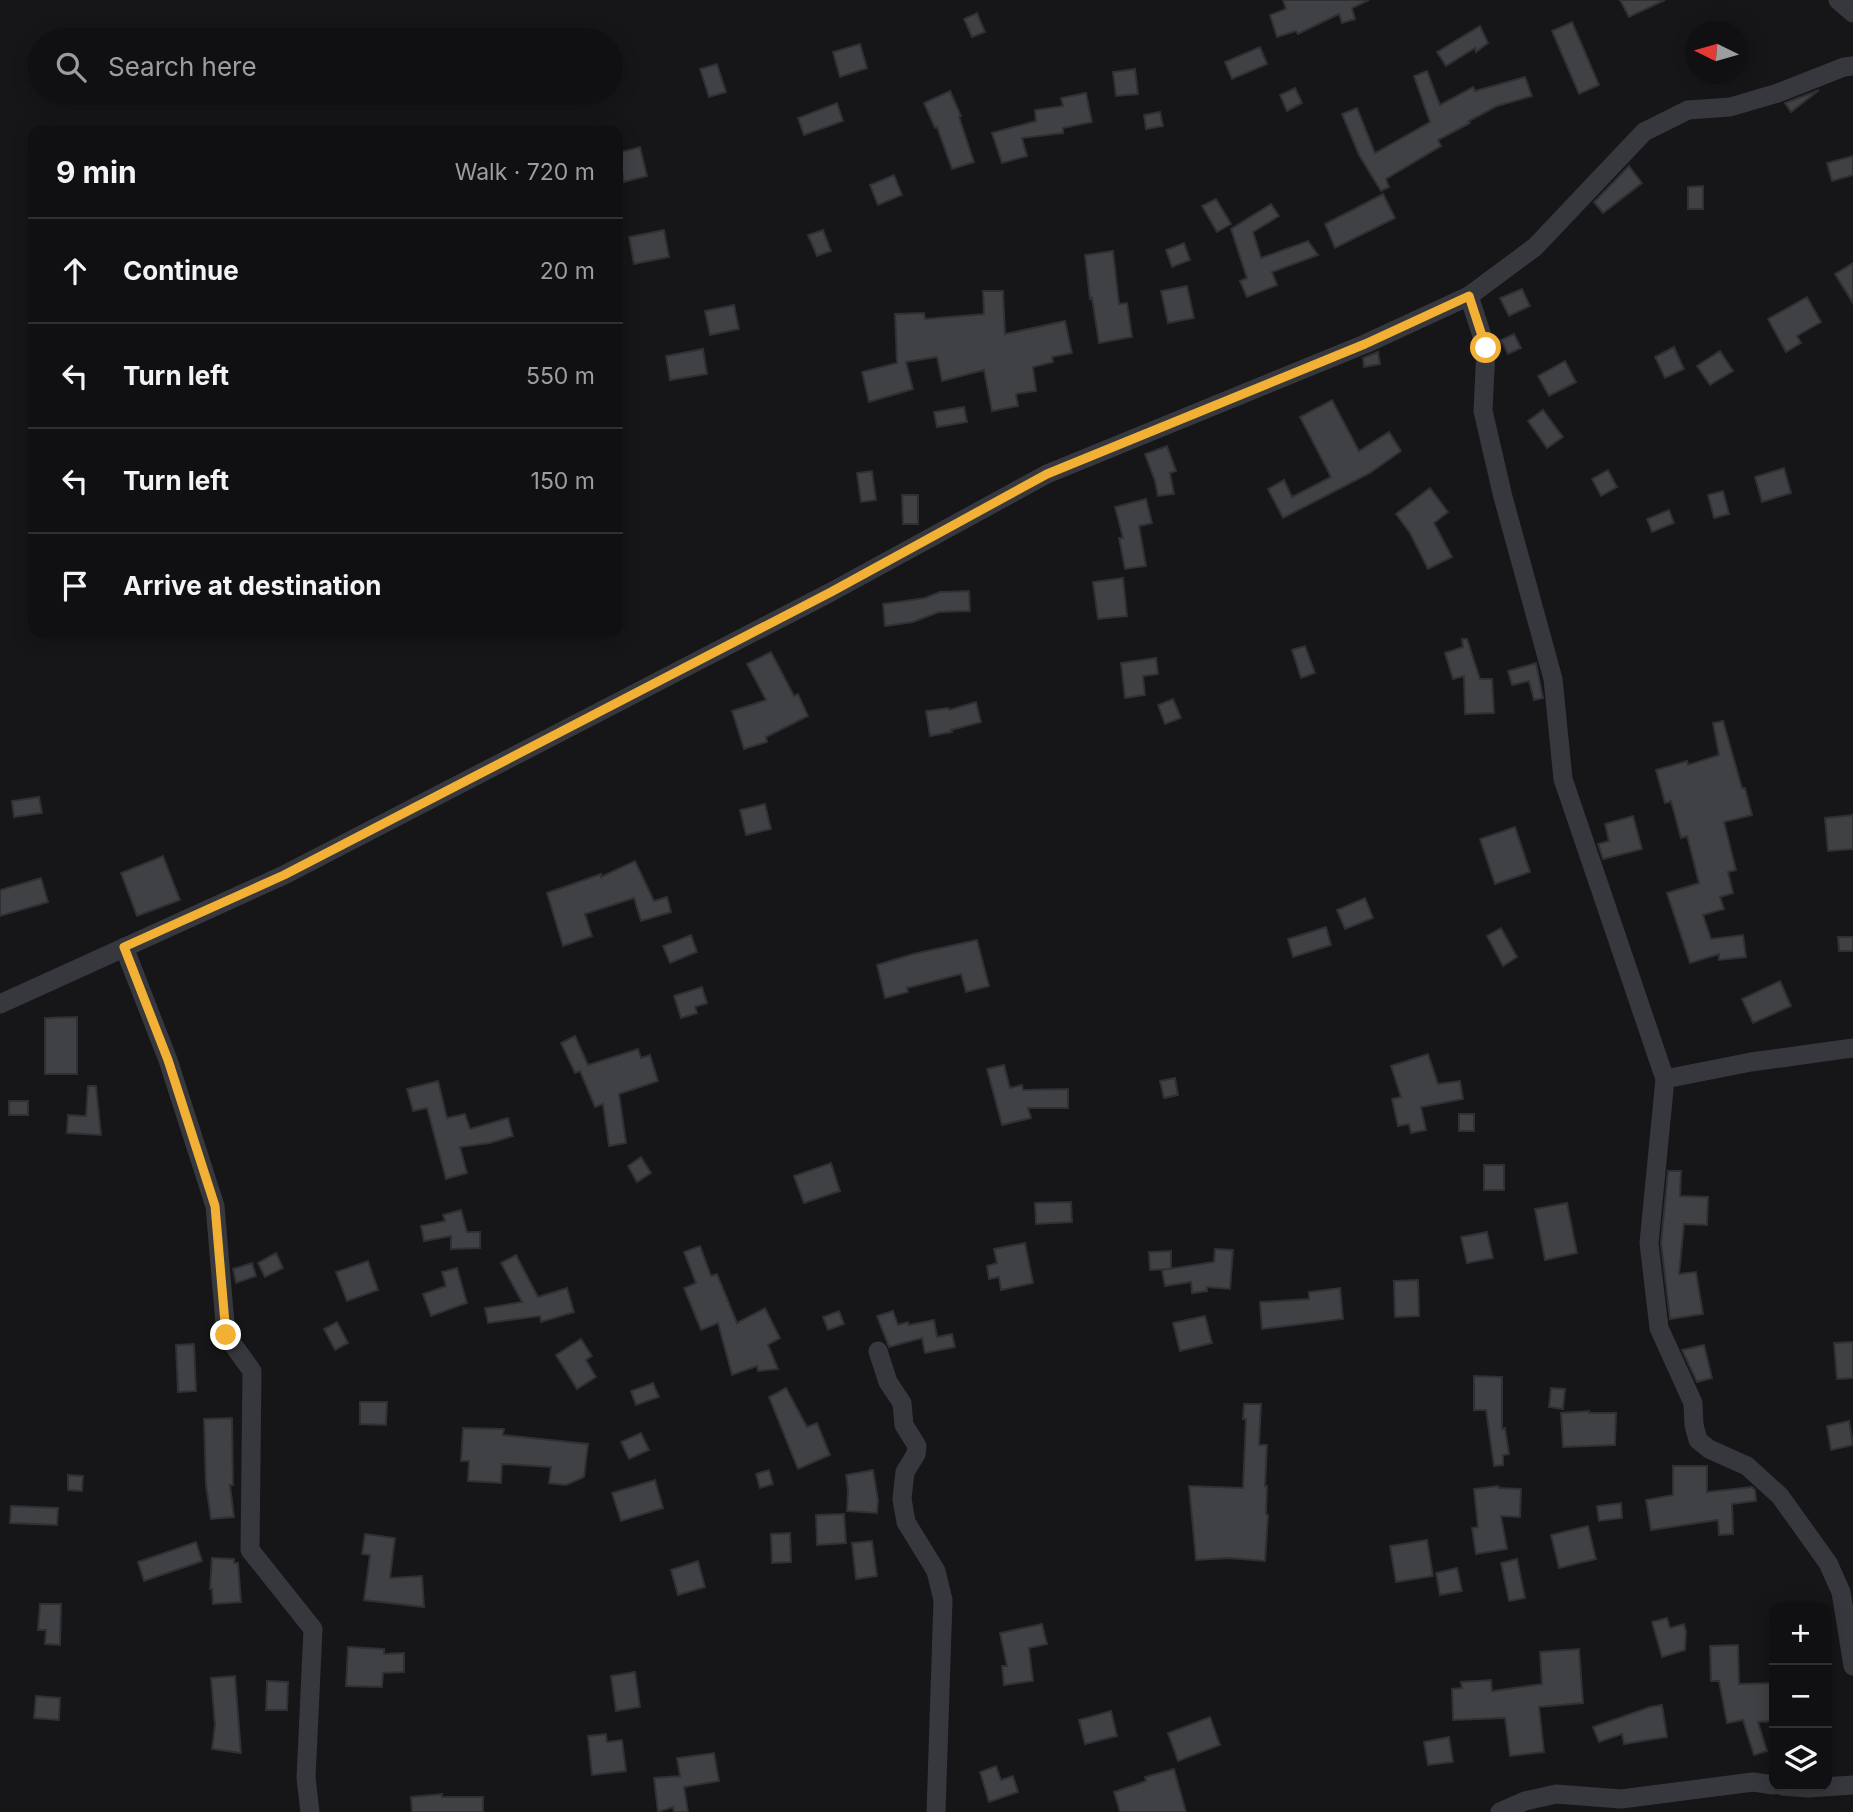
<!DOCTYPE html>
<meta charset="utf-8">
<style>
body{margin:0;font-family:Inter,sans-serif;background:#1e1e20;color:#f1f3f6}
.controls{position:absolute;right:21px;bottom:21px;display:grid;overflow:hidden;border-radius:14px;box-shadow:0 4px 18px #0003}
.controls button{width:63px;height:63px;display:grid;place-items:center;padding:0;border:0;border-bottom:2px solid #303032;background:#101012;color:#f1f3f6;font:35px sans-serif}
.compass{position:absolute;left:1685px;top:21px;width:63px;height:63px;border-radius:50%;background:#101012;box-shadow:0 4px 18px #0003;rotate:275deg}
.stop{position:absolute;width:21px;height:21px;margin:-16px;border:5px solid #f2b134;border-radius:50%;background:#fff}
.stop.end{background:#f2b134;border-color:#fff;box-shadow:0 2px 7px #0008}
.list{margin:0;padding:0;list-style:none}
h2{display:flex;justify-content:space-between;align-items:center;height:91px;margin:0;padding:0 28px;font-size:30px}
h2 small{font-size:23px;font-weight:400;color:#9c9d9f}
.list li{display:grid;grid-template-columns:46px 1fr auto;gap:21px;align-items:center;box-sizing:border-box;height:105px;padding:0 28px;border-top:2px solid #303032}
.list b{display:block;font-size:26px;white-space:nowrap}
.list em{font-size:23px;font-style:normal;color:#9c9d9f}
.icon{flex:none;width:38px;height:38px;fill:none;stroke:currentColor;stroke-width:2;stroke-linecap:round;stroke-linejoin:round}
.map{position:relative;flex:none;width:1853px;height:1812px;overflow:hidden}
.search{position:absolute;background:#101012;box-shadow:0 4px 18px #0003;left:28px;top:28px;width:595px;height:77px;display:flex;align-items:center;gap:18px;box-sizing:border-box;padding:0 24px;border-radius:38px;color:#9c9d9f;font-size:26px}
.panel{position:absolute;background:#101012;box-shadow:0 4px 18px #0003;left:28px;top:126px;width:595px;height:511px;border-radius:14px}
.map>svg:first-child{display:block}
.building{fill:#404145;stroke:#303034;stroke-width:2}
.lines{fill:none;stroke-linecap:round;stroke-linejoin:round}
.minor{stroke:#37383d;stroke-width:19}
.route{stroke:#f2b134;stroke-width:9}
</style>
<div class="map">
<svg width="1853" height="1812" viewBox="0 0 1853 1812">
<rect width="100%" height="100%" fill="#161618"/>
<path class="building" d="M1283 0H1369L1352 8 1355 19 1342 23 1339 14 1298 34 1296 31 1277 37 1270 15 1286 9Z
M1620 0H1665L1629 17Z
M977 13 985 32 972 37 964 19Z
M1572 22 1599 85 1579 94 1552 31Z
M1480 26 1488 43 1476 52 1475 48 1446 66 1437 52Z
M860 44 867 68 840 77 833 52Z
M1260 47 1267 64 1232 79 1225 62Z
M717 64 726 92 709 97 700 69Z
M1135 69 1138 94 1116 96 1113 72Z
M1427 71 1440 105 1473 87 1475 91 1525 77 1532 96 1497 106 1469 121 1470 123 1438 140 1441 146 1386 179 1389 187 1381 191 1359 155 1342 114 1357 108 1375 153 1430 122 1414 76Z
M1295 88 1302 103 1287 111 1280 95Z
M1819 90 1791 112 1785 103Z
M950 91 961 116 959 117 974 162 952 169 937 127 935 128 924 103Z
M1086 93 1092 122 1063 128V133L1022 138 1027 156 1002 163 992 133 1036 121 1035 110 1063 106 1061 98Z
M837 103 843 121 804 135 798 118Z
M1160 112 1163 126 1146 129 1144 115Z
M640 147 647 176 624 182 618 153Z
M1853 156V175L1832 181 1827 163Z
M1629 166 1642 183 1603 213 1594 202Z
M894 175 902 195 878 205 870 185Z
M1703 186V209H1688V187Z
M1383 194 1395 218 1335 248 1325 224Z
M1216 199 1231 224 1217 232 1202 206Z
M1271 204 1279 216 1253 232 1261 258 1308 241 1318 255 1272 272 1277 285 1247 297 1240 281 1247 278 1231 229Z
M664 230 669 257 634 264 629 237Z
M823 230 831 251 817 256 808 235Z
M1184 243 1190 260 1172 267 1166 250Z
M1113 251 1119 304 1127 303 1132 337 1099 343 1092 298 1090 299 1085 255Z
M1853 263V303L1835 274Z
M1187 286 1194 318 1168 323 1161 291Z
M1522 289 1530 306 1509 316 1500 298Z
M983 291H1003L1005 334 1065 321 1072 353 1052 357 1053 362 1033 367 1036 391 1016 394 1018 406 992 411 984 370 942 381 937 357 906 362 913 389 869 402 862 372 897 363 895 314 924 313 925 319 984 314Z
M1807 297 1821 322 1797 336 1801 343 1786 352 1768 319Z
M734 305 739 329 710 335 705 311Z
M1514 334 1521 348 1508 354 1501 340Z
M1674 347 1684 369 1665 378 1655 357Z
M703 349 707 374 670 380 666 356Z
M1720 351 1733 371 1710 385 1697 366Z
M1378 352 1380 364 1364 367 1363 358Z
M1565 361 1576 382 1549 396 1538 376Z
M1332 400 1359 451 1389 432 1401 451 1370 473 1283 518 1268 489 1284 480 1292 497 1331 477 1300 417Z
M964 407 967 422 937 427 934 412Z
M1543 410 1563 437 1547 448 1528 421Z
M1167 446 1176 471 1170 473 1174 494 1158 496 1155 481 1145 454Z
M1784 468 1791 493 1762 502 1755 477Z
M1608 470 1617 487 1601 496 1592 479Z
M872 471 876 500 861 502 857 473Z
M1430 488 1448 512 1434 523 1452 557 1428 569 1410 533 1396 514Z
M1723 491 1729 514 1714 518 1708 495Z
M902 495H918V524H903Z
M1146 499 1152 523 1139 526 1146 566 1125 569 1119 538H1123L1115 507Z
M1669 510 1674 523 1652 532 1647 519Z
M1123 578 1127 616 1098 619 1093 582Z
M969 591 970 611 939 612 913 622 885 626 883 604 925 598 940 592Z
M1462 639H1467L1480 679H1492L1494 713 1465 714 1464 676 1453 679 1445 653 1463 647Z
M1305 646 1315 673 1301 678 1292 650Z
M771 652 794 696 798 694 808 716 766 737 767 742 744 749 732 711 766 700 747 664Z
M1156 658 1158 674 1143 676 1145 695 1125 698 1121 663Z
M1536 663 1543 698 1534 700 1529 681 1512 685 1508 671Z
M1173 699 1181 718 1165 724 1158 705Z
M976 702 981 722 951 730 952 732 930 736 926 711 948 708 949 710Z
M1723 721 1742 788H1745L1752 815 1724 822 1736 870 1728 872 1733 893 1720 897 1724 909 1703 915 1711 939 1743 935 1746 957 1719 960V954L1690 963 1667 893 1699 883 1687 836 1681 838 1671 801 1665 803 1656 770 1687 761 1688 765 1719 755 1713 723Z
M39 797 42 813 14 817 12 801Z
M765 804 771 829 746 835 740 810Z
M1853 815V849L1828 851 1825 818Z
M1633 816 1642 849 1603 859 1598 844 1609 841 1605 824Z
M1515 827 1530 872 1495 884 1480 839Z
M163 856 180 900 137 916 121 873Z
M635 861 654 901 667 897 671 912 641 921 634 898 585 914 592 936 563 946 547 893 601 874V877Z
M41 878 48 902 0 916V890Z
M1365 898 1373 918 1345 929 1337 910Z
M1326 927 1331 945 1293 957 1288 939Z
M1501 928 1517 957 1503 966 1487 936Z
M691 935 697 952 670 963 663 946Z
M1838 937H1853V951H1839Z
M977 940 989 986 966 992 961 974 907 988 908 992 885 998 877 965 913 954Z
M1780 981 1791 1006 1753 1023 1742 999Z
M702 987 707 1003 695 1007 697 1013 681 1018 674 996Z
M77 1017V1074H45V1018Z
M575 1036 588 1065 638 1049 641 1058 650 1055 658 1081 619 1094 626 1143 609 1146 603 1104 595 1107 580 1071 575 1073 561 1043Z
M1428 1054 1438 1084 1460 1081 1463 1099 1421 1107 1426 1130 1411 1133 1409 1124 1398 1126 1392 1099 1401 1097 1391 1066Z
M1004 1065 1010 1088 1022 1085 1023 1090 1068 1089V1108H1028L1031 1118 1002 1125 987 1069Z
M1175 1078 1178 1095 1164 1098 1160 1081Z
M438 1081 447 1118 465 1114 470 1129 508 1118 513 1136 490 1143 460 1147 467 1173 446 1179 427 1108 413 1111 407 1089Z
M88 1086H96L101 1135 67 1133 68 1115 86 1116Z
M9 1101H28V1115H9Z
M1459 1114H1474V1131H1459Z
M641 1157 651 1173 637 1182 628 1166Z
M831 1163 840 1191 804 1203 794 1176Z
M1484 1165H1504V1190H1484Z
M1668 1171H1681L1680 1196 1708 1197 1707 1225 1684 1224 1679 1274 1696 1272 1703 1314 1670 1319 1661 1243Z
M1071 1202 1072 1222 1036 1224 1035 1203Z
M1567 1203 1577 1253 1545 1260 1535 1209Z
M461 1210 467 1232H480V1248L451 1249V1236L424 1241 421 1226 445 1221 443 1215Z
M1487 1232 1493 1258 1467 1263 1461 1237Z
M1025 1243 1033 1283 1001 1290 999 1277 989 1279 987 1266 997 1263 994 1249Z
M700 1246 711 1276 717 1274 737 1323 765 1308 780 1338 768 1345 778 1369 758 1371 757 1366 732 1375 718 1323 701 1330 684 1288 696 1283 684 1252Z
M1215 1249 1233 1250 1230 1289 1207 1287V1291L1192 1293 1191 1282 1165 1286 1162 1270 1214 1262Z
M1171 1251V1269L1150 1270 1149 1252Z
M276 1253 283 1268 265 1277 258 1263Z
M516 1255 538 1297 567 1288 574 1312 541 1322 540 1316 488 1323 485 1308 522 1302 501 1263Z
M368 1261 378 1290 347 1301 336 1272Z
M252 1263 256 1276 236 1283 233 1269Z
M457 1268 467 1303 431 1316 423 1294 446 1286 442 1272Z
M1418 1280 1419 1316 1395 1317 1394 1281Z
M1340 1288 1343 1319 1262 1329 1260 1302 1309 1299V1292Z
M839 1311 844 1324 828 1330 823 1317Z
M893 1311 898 1325 908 1322 909 1325 934 1320 937 1337 952 1334 955 1347 925 1353 922 1338 889 1347 877 1316Z
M1205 1316 1212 1343 1180 1351 1173 1323Z
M337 1322 348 1343 335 1350 324 1329Z
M581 1339 592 1356 586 1360 596 1377 577 1389 556 1355Z
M1853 1342V1378L1837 1379 1834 1343Z
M194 1344 196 1391 178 1392 176 1345Z
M1704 1345 1712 1378 1697 1382 1682 1350Z
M1474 1376 1502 1377V1429L1505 1428 1509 1454 1503 1455V1465L1494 1466 1486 1410H1474Z
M653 1383 659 1397 636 1405 631 1391Z
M786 1388 807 1427 817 1423 830 1455 798 1469 769 1397Z
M1551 1388 1565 1389 1563 1409 1549 1407Z
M360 1402H387L386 1425 360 1424Z
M1244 1404H1261L1259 1445H1267L1265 1486H1267L1266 1514 1268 1515 1265 1561 1229 1558 1196 1560 1189 1486 1243 1488 1246 1419H1243Z
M1589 1411V1413H1616L1615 1445 1563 1447 1561 1413Z
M232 1418 233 1485H230L234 1517 211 1519 206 1485 204 1419Z
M1849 1421 1853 1445 1831 1450 1827 1426Z
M463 1428 504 1429 503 1435 588 1444 584 1477 566 1485 549 1483 551 1467 502 1464 501 1483 468 1481 469 1461H461Z
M641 1433 649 1450 629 1459 621 1442Z
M1673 1466H1707V1492L1752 1487 1755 1490 1756 1501 1732 1504 1733 1534 1719 1535 1718 1520 1651 1530 1646 1500 1673 1495Z
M769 1470 773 1484 760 1488 756 1474Z
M873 1470 878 1500 877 1513 847 1511 848 1490 846 1475Z
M68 1475 83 1476 82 1491 68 1490Z
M655 1480 663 1508 621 1521 612 1493Z
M1498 1486 1499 1488 1521 1489 1520 1517 1501 1516 1507 1549 1476 1554 1472 1528 1478 1527 1474 1489Z
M1621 1503 1622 1518 1599 1521 1597 1506Z
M11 1506 58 1508 57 1525 10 1523Z
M844 1514 846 1543 817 1545 816 1515Z
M1588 1526 1596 1559 1559 1568 1551 1535Z
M790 1533 791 1562 772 1563 771 1534Z
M365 1534 395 1538 390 1578 422 1576 424 1607 364 1600 370 1555 362 1554Z
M1427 1540 1433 1576 1396 1582 1390 1546Z
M872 1541 877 1576 856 1579 852 1543Z
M196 1542 202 1561 144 1581 138 1562Z
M212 1558 234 1559V1563H238L241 1602 213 1604 212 1589H210Z
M1517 1559 1525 1598 1509 1601 1501 1563Z
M698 1561 705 1587 678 1595 671 1570Z
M1457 1568 1462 1591 1440 1595 1436 1573Z
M40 1604H61L60 1645 45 1644 46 1630H38Z
M1667 1618 1670 1628 1684 1624 1686 1632 1685 1650 1662 1657 1652 1622Z
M1042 1624 1047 1644 1029 1648 1033 1681 1004 1685 1002 1666H1007L1000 1633Z
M1738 1645 1739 1684 1774 1683V1721L1758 1722 1767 1751 1754 1755 1743 1720 1727 1723 1719 1681H1711L1710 1646Z
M348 1647 384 1649V1654L404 1653V1672L383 1673 382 1687 346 1686Z
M1579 1649 1583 1703 1539 1707 1544 1752 1510 1756 1505 1718 1453 1720 1452 1689 1462 1688 1461 1682 1491 1680 1492 1691 1542 1684 1540 1652Z
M635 1672 640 1707 616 1711 611 1676Z
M235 1676 241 1753 212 1749 215 1725 211 1678Z
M267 1681 288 1682 287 1710H266Z
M36 1696 60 1698 59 1720 34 1718Z
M1662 1705 1667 1737 1624 1744 1622 1734 1599 1742 1593 1727 1650 1707Z
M1111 1711 1117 1736 1085 1744 1079 1720Z
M1210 1717 1220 1745 1178 1761 1168 1733Z
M606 1734 607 1742 622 1740 626 1771 592 1775 588 1736Z
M1449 1737 1453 1762 1428 1765 1424 1742Z
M714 1753 719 1781 684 1787 688 1812H674L673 1807 658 1812 654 1778 680 1776 677 1758Z
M996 1766 1001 1780 1013 1776 1018 1792 989 1802 980 1772Z
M1174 1769 1186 1812H1120L1114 1792 1146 1781 1145 1777Z
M442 1794V1797H483V1812H412L411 1797Z"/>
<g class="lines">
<path class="minor" d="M1838 0 1853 13
M1469 296 1486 348 1483 411 1503 497 1553 679 1563 779 1665 1079 1649 1243 1659 1328 1693 1403 1694 1425 1698 1440 1709 1449 1747 1466 1780 1496 1828 1563 1841 1592 1853 1666
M124 947 168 1060 215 1206 226 1335 252 1371 250 1550 313 1629 306 1778 310 1812
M0 1004 284 875 831 592 1047 474 1365 344 1469 296 1535 247 1644 132 1688 110 1730 107 1778 93 1844 67 1853 66
M1665 1079 1751 1062 1853 1048
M878 1351 888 1382 902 1403 904 1425 917 1446 916 1454 905 1472 902 1499 906 1522 936 1571 943 1600 936 1812
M1783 1786 1808 1788 1853 1785
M1500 1812 1525 1801 1556 1794 1621 1799 1753 1782 1774 1785"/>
</g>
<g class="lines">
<path class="route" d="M226 1335 215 1206 168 1060 124 947 284 875 831 592 1047 474 1365 344 1469 296 1486 348"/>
</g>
</svg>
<div class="controls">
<button>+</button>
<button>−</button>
<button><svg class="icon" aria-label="layers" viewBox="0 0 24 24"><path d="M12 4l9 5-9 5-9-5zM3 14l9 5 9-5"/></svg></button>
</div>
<svg class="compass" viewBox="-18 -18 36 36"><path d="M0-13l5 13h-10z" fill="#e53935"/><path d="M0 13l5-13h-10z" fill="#9c9d9f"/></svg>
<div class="stop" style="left:1486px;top:348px"></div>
<div class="stop end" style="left:226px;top:1335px"></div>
<div class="search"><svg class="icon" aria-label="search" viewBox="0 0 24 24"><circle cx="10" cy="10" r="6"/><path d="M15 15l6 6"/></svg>Search here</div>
<section class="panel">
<h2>9 min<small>Walk · 720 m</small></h2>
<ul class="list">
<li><svg class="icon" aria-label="ahead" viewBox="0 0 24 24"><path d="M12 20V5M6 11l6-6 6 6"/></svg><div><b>Continue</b></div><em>20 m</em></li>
<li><svg class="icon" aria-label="left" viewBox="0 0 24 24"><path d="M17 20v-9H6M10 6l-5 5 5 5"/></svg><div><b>Turn left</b></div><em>550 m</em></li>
<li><svg class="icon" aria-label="left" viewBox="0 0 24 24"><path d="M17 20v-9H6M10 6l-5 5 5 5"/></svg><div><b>Turn left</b></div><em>150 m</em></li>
<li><svg class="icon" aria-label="arrive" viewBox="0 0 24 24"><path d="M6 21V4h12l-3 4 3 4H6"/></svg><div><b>Arrive at destination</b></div></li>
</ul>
</section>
</div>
